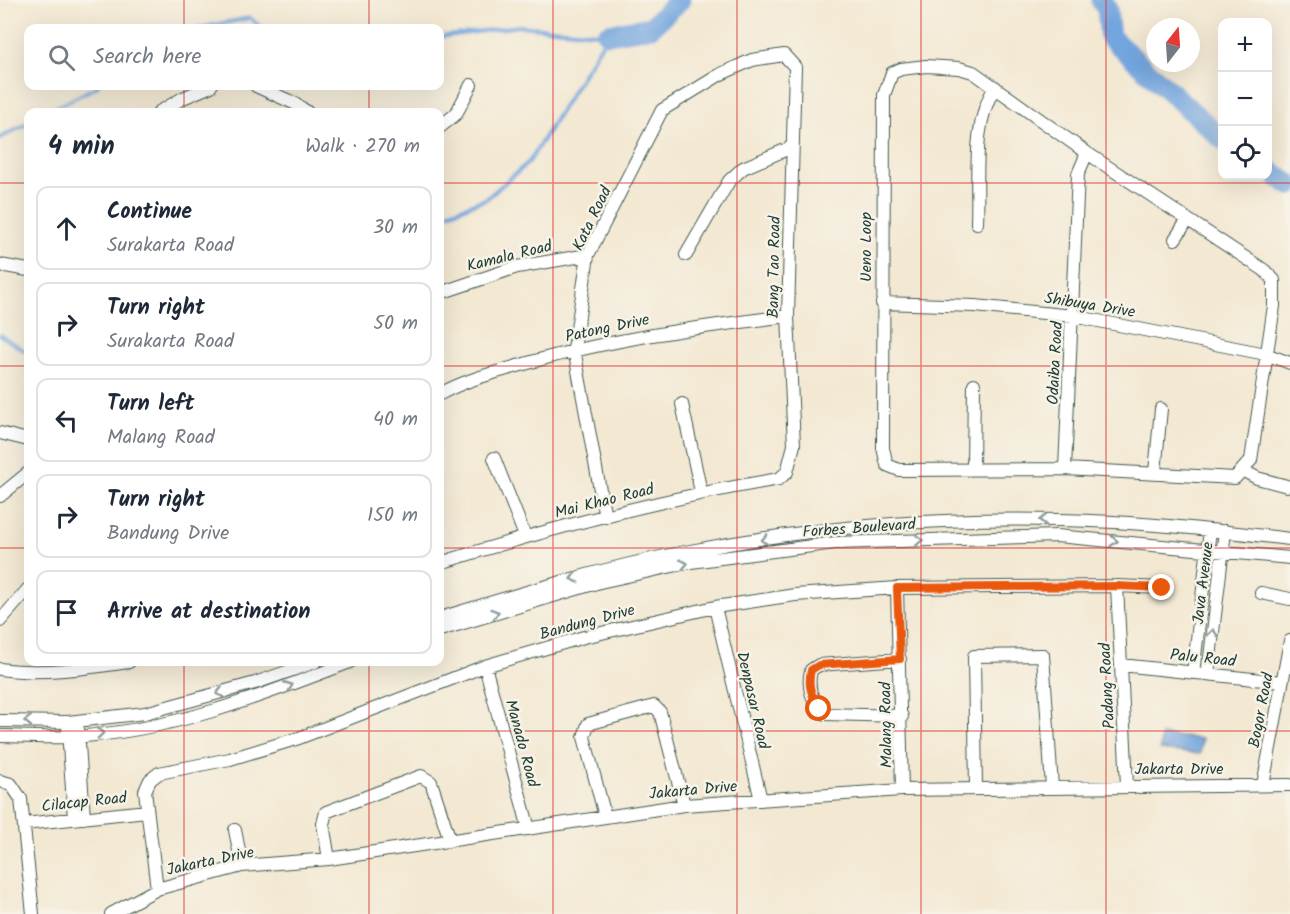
<!DOCTYPE html>
<meta charset="utf-8">
<style>
body{margin:0;font-family:Kalam,sans-serif;background:#f2f2f3;color:#1f2937}
.controls{position:absolute;right:18px;top:18px;display:grid;overflow:hidden;border-radius:12px;box-shadow:0 6px 24px #0002}
.controls button{width:54px;height:54px;display:grid;place-items:center;padding:0;border:0;border-bottom:2px solid #e0e1e3;background:#fff;color:#1f2937;font:30px sans-serif}
.compass{position:absolute;left:1146px;top:18px;width:54px;height:54px;border-radius:50%;background:#fff;box-shadow:0 6px 24px #0002;rotate:17deg}
.stop{position:absolute;width:18px;height:18px;margin:-14px;border:4px solid #ea580c;border-radius:50%;background:#fff}
.stop.end{background:#ea580c;border-color:#fff;box-shadow:0 2px 6px #0008}
.list{margin:0;padding:0;list-style:none}
h2{display:flex;justify-content:space-between;align-items:center;height:78px;margin:0;padding:0 24px;font-size:26px}
h2 small{font-size:20px;font-weight:400;color:#747a83}
.list li{display:grid;grid-template-columns:39px 1fr auto;gap:18px;align-items:center;box-sizing:border-box;height:84px;margin:0 12px 12px;padding:0 12px;border:2px solid #e0e1e3;border-radius:12px}
.list b{display:block;font-size:22px;white-space:nowrap}
.list p{margin:0;font-size:20px;white-space:nowrap;color:#747a83}
.list em{font-size:20px;font-style:normal;color:#747a83}
.icon{flex:none;width:33px;height:33px;fill:none;stroke:currentColor;stroke-width:2;stroke-linecap:round;stroke-linejoin:round}
.map{position:relative;flex:none;width:1290px;height:914px;overflow:hidden}
.search{position:absolute;background:#fff;box-shadow:0 6px 24px #0002;left:24px;top:24px;width:420px;height:66px;display:flex;align-items:center;gap:15px;box-sizing:border-box;padding:0 21px;border-radius:12px;color:#747a83;font-size:22px}
.panel{position:absolute;background:#fff;box-shadow:0 6px 24px #0002;left:24px;top:108px;width:420px;height:558px;border-radius:12px}
.map>svg:first-child{display:block}
.water{fill:#73a5de;stroke:#497189;stroke-width:1.5}
.lines{fill:none;stroke-linecap:round;stroke-linejoin:round}
.stream{stroke:#73a5de;stroke-width:4}
.river{stroke:#73a5de;stroke-width:21}
.minor-casing{stroke:#3f574c;stroke-width:14}
.minor{stroke:#fff;stroke-width:12}
.oneway{stroke:#8f9e9a}
.route{stroke:#ea580c;stroke-width:8}
.grid{fill:none;stroke:#d62828;stroke-width:1.5;stroke-opacity:0.55}
.labels{text-anchor:middle;stroke-width:5;stroke-linejoin:round;paint-order:stroke}
.street-label{font-size:16px;fill:#1f3d34;stroke:#f7f3e8}
</style>
<div class="map">
<svg width="1290" height="914" viewBox="0 0 1290 914">
<rect width="100%" height="100%" fill="#f7f3e8"/>
<filter id="ink" filterUnits="userSpaceOnUse"><feTurbulence type="fractalNoise" baseFrequency=".0167" numOctaves="2"/><feDisplacementMap in="SourceGraphic" scale="12" xChannelSelector="R" yChannelSelector="G"/><feConvolveMatrix kernelMatrix="1 2 1 2 8 2 1 2 1" color-interpolation-filters="sRGB"/></filter>
<filter id="wash" filterUnits="userSpaceOnUse"><feTurbulence type="fractalNoise" baseFrequency=".008" numOctaves="4" result="noise"/><feDisplacementMap in="SourceGraphic" scale="24" xChannelSelector="R" yChannelSelector="G"/><feGaussianBlur stdDeviation="1.35" result="paint"/><feColorMatrix in="noise" values="0 0 0 0 0 0 0 0 0 0 0 0 0 0 0 0 0 1.4 0 .05"/><feComposite in="paint" operator="in"/></filter>
<g filter="url(#wash)">
<rect width="100%" height="100%" fill="#f3e8d2"/>
<path class="water" d="M1161 735 1202 739 1200 754 1160 750Z"/>
<g class="lines">
<path class="stream" d="M199 28 250 18 262 28
M440 37 519 26 608 34 529 162 486 199 440 216
M47 112 98 86
M0 138 28 123
M0 335 28 353"/>
<path class="river" d="M1101 0 1107 9 1110 37 1222 139
M608 34 651 27 680 0
M1268 170 1290 185"/>
</g>
</g>
<g filter="url(#ink)">
<g class="lines">
<defs>
<path id="minor" d="M926 66 959 68 973 72 1087 153 1264 270 1274 280V306L1251 460 1235 478 1065 469 899 470 887 465 883 448 884 95 892 73 901 69Z
M256 86 296 104 307 112
M159 112 183 98 211 86
M440 127 456 114 471 85
M977 223C979 179 971 125 995 87
M1175 239 1187 221
M686 255 729 181 743 168 792 147
M0 265 28 270
M440 293 517 267 588 255
M882 303 975 306 1073 316 1266 354 1290 363
M440 394C465 380 493 373 521 365 609 339 698 327 788 316
M682 404 701 492
M0 433 28 440
M494 458 525 536
M973 469 974 384
M1065 469 1078 174 1087 153
M1244 471 1257 478 1287 486
M1155 472 1161 409
M0 496 28 473
M440 563C551 528 664 498 779 479L787 472 794 445 788 316 795 67 784 55 752 60 721 74 662 110 588 255 574 349 605 517
M1117 586 1127 785
M897 588 902 790
M1261 593 1290 599
M715 607 761 800
M440 618C519 594 599 569 680 553 803 528 934 517 1059 520 1136 521 1214 530 1290 539
M0 621 28 589
M440 630 600 582 691 562 835 543 1057 536 1290 558
M900 659 819 665 811 670C807 687 812 703 825 714L902 716
M1121 665 1281 682
M485 666 529 829
M0 669C42 675 88 668 129 662
M1193 673 1210 530
M1208 674 1225 531
M0 721 68 722 145 713 255 683 315 662
M78 729 84 818
M68 730 74 819
M0 736C23 736 46 738 69 737 166 733 260 697 350 662
M0 781 11 784 21 799 33 914
M1263 785 1290 641
M976 788 974 656 1043 655 1052 787
M605 816 584 737 588 724 654 706 660 712 684 805
M24 824 147 811
M235 830 242 866
M329 859 323 824 326 812 421 776 431 782 450 840
M157 889 145 791 150 780 159 773 230 759 299 738 485 666 584 637 715 607 795 595 897 588 1117 586 1162 588
M111 914 157 889 242 866 329 859 684 805 902 790 1290 785"/>
</defs>
<use href="#minor" class="minor-casing"/>
<use href="#minor" class="minor"/>
</g>
<defs><path id="oneway-chevron" d="M-2-3.5L2.5 0L-2 3.5" fill="none" stroke-width="1.6" stroke-linecap="round" stroke-linejoin="round" transform="scale(1.5)"/></defs>
<g class="oneway">
<use href="#oneway-chevron" transform="translate(1043 520) rotate(179)"/>
<use href="#oneway-chevron" transform="translate(765 540) rotate(172)"/>
<use href="#oneway-chevron" transform="translate(919 540) rotate(-2)"/>
<use href="#oneway-chevron" transform="translate(1114 541) rotate(5)"/>
<use href="#oneway-chevron" transform="translate(684 564) rotate(-12)"/>
<use href="#oneway-chevron" transform="translate(574 578) rotate(165)"/>
<use href="#oneway-chevron" transform="translate(495 613) rotate(-18)"/>
<use href="#oneway-chevron" transform="translate(1213 633) rotate(-83)"/>
<use href="#oneway-chevron" transform="translate(289 686) rotate(-22)"/>
<use href="#oneway-chevron" transform="translate(220 693) rotate(165)"/>
<use href="#oneway-chevron" transform="translate(28 721) rotate(-179)"/>
<use href="#oneway-chevron" transform="translate(100 733) rotate(-7)"/>
</g>
</g>
<g class="lines" filter="url(#ink)">
<path class="route" d="M819 709C812 695 807 687 811 670L819 665 900 659 897 588 1117 586 1162 588"/>
</g>
<path class="grid" d="M184 0V28M369 0V28M553 0V914M737 0V914M921 0V914M1106 0V914M184 86V112M369 86V112M0 183H28M440 183H1290M0 366H28M440 366H1290M0 548H28M440 548H1290M184 662V914M369 662V914M0 731H1290"/>
<g class="labels">
<g class="street-label">
<text transform="translate(591 218) rotate(-64)" y="6">Kata Road</text>
<text transform="translate(865 247) rotate(-90)" y="6">Ueno Loop</text>
<text transform="translate(509 255) rotate(-14)" y="6">Kamala Road</text>
<text transform="translate(773 267) rotate(-89)" y="6">Bang Tao Road</text>
<text transform="translate(1090 304) rotate(9)" y="6">Shibuya Drive</text>
<text transform="translate(607 327) rotate(-12)" y="6">Patong Drive</text>
<text transform="translate(1054 363) rotate(-87)" y="6">Odaiba Road</text>
<text transform="translate(604 500) rotate(-14)" y="6">Mai Khao Road</text>
<text transform="translate(859 527) rotate(-4)" y="6">Forbes Boulevard</text>
<text transform="translate(1202 583) rotate(-83)" y="6">Java Avenue</text>
<text transform="translate(587 621) rotate(-15)" y="6">Bandung Drive</text>
<text transform="translate(1203 657) rotate(6)" y="6">Palu Road</text>
<text transform="translate(1106 686) rotate(-93)" y="6">Padang Road</text>
<text transform="translate(754 700) rotate(77)" y="6">Denpasar Road</text>
<text transform="translate(1260 710) rotate(-79)" y="6">Bogor Road</text>
<text transform="translate(885 725) rotate(-91)" y="6">Malang Road</text>
<text transform="translate(523 743) rotate(75)" y="6">Manado Road</text>
<text x="1179" y="774">Jakarta Drive</text>
<text transform="translate(693 789) rotate(-5)" y="6">Jakarta Drive</text>
<text transform="translate(84 801) rotate(-6)" y="6">Cilacap Road</text>
<text transform="translate(210 860) rotate(-12)" y="6">Jakarta Drive</text>
</g>
</g>
</svg>
<div class="controls">
<button>+</button>
<button>−</button>
<button><svg class="icon" aria-label="locate" viewBox="0 0 24 24"><circle cx="12" cy="12" r="6"/><path d="M12 2v4M12 18v4M2 12h4M18 12h4"/></svg></button>
</div>
<svg class="compass" viewBox="-18 -18 36 36"><path d="M0-13l5 13h-10z" fill="#e53935"/><path d="M0 13l5-13h-10z" fill="#747a83"/></svg>
<div class="stop" style="left:819px;top:709px"></div>
<div class="stop end" style="left:1162px;top:588px"></div>
<div class="search"><svg class="icon" aria-label="search" viewBox="0 0 24 24"><circle cx="10" cy="10" r="6"/><path d="M15 15l6 6"/></svg>Search here</div>
<section class="panel">
<h2>4 min<small>Walk · 270 m</small></h2>
<ul class="list">
<li><svg class="icon" aria-label="ahead" viewBox="0 0 24 24"><path d="M12 20V5M6 11l6-6 6 6"/></svg><div><b>Continue</b><p>Surakarta Road</p></div><em>30 m</em></li>
<li><svg class="icon" aria-label="right" viewBox="0 0 24 24"><path d="M7 20v-9h11M14 6l5 5-5 5"/></svg><div><b>Turn right</b><p>Surakarta Road</p></div><em>50 m</em></li>
<li><svg class="icon" aria-label="left" viewBox="0 0 24 24"><path d="M17 20v-9H6M10 6l-5 5 5 5"/></svg><div><b>Turn left</b><p>Malang Road</p></div><em>40 m</em></li>
<li><svg class="icon" aria-label="right" viewBox="0 0 24 24"><path d="M7 20v-9h11M14 6l5 5-5 5"/></svg><div><b>Turn right</b><p>Bandung Drive</p></div><em>150 m</em></li>
<li><svg class="icon" aria-label="arrive" viewBox="0 0 24 24"><path d="M6 21V4h12l-3 4 3 4H6"/></svg><div><b>Arrive at destination</b></div></li>
</ul>
</section>
</div>
